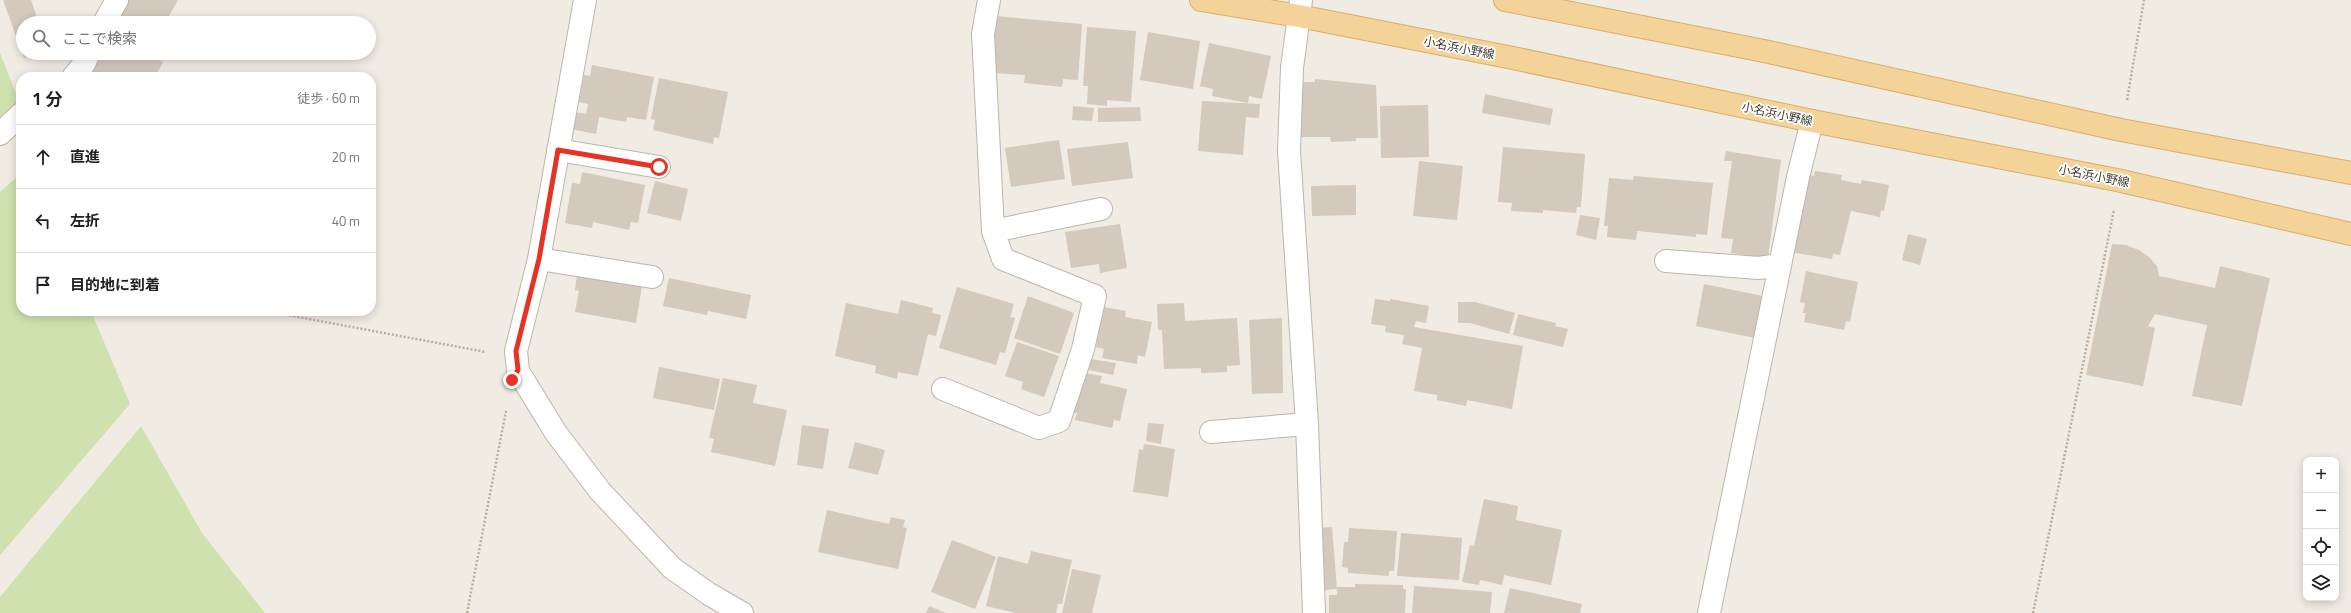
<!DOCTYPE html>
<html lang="ja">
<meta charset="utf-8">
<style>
body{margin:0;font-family:"Titillium Web","Noto Sans JP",sans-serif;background:#f6f6f6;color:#202124}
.controls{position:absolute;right:12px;bottom:12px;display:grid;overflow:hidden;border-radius:8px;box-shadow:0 2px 10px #0003}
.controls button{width:36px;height:36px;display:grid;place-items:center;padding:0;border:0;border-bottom:1px solid #e0e0e0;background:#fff;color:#202124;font:20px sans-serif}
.stop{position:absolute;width:12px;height:12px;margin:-9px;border:3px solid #e53425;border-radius:50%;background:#fff}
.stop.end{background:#e53425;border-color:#fff;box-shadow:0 1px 4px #0008}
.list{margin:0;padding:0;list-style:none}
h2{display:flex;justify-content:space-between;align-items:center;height:52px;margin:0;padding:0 16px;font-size:17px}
h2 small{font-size:13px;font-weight:400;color:#757577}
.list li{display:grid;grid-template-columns:26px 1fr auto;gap:12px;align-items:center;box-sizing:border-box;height:64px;padding:0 16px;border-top:1px solid #e0e0e0}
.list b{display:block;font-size:15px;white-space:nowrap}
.list em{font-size:13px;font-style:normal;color:#757577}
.icon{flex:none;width:22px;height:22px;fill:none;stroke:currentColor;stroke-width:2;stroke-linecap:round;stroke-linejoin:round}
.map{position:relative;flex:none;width:2351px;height:613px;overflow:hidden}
.search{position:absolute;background:#fff;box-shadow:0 2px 10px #0003;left:16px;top:16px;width:360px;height:44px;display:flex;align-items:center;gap:10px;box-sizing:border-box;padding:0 14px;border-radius:22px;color:#757577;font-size:15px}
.panel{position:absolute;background:#fff;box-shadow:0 2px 10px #0003;left:16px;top:72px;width:360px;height:244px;border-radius:16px}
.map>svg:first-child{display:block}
.green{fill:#cee1af}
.building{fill:#d3c9bd}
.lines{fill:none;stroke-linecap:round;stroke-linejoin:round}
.minor-casing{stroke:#bdb5aa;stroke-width:24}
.primary-casing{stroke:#d7af6a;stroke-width:24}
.path{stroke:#baad9a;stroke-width:2.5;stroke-dasharray:2 2;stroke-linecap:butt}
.minor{stroke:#fff;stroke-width:22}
.primary{stroke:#f4d398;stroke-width:22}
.route{stroke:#e53425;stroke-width:5}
.labels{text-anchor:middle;stroke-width:3.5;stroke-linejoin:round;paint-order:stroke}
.street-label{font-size:12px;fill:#413b34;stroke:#fff}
</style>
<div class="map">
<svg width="2351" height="613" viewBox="0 0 2351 613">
<rect width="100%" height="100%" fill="#f0ebe3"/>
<path class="green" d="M0 53 19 101 0 123Z
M21 173V311H91L130 404 0 555V192Z
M141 426 202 533 265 613H0V597Z"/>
<path class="building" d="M3 0H31L39 23H23V53H38L24 58Z
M128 0H178L165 23H115Z
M995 16 1082 24 1078 80 1063 79 1062 87 1024 83 1025 75 990 73Z
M1087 27 1136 31 1131 102 1107 100V106L1087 104 1088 86H1083Z
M1148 32 1200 41 1193 89 1140 80Z
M1209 43 1271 56 1262 99 1249 96 1248 103 1212 96 1213 89 1200 86Z
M100 53H147L163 62 155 77H90L87 75Z
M592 65 654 77 646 120 627 117 626 122 599 117 596 134 571 129 574 112 586 114 588 104 579 102 584 75 590 76Z
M659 78 728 92 719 138 714 137 713 144 653 130 655 120 651 119Z
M1315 79 1376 85 1378 138H1356V141L1331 142 1330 137H1300L1299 82H1315Z
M1485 94 1553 109 1550 125 1482 113Z
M1202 101 1260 104 1259 118 1246 117 1243 155 1198 151Z
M1428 105 1429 157 1381 158 1380 106Z
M1073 106 1094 108 1092 121 1072 120Z
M1140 107 1141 121 1098 122V108Z
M1059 140 1065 179 1011 187 1005 148Z
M1128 142 1133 178 1072 186 1067 149Z
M1503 147 1585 154 1581 207H1577L1576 213 1543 210V213L1511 211 1512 203 1498 202Z
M1726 151 1781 160 1768 258 1731 253 1733 239 1721 238 1732 161H1724Z
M1419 161 1463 166 1457 220 1413 216Z
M1815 171 1842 175 1841 180 1861 184 1862 180 1889 185 1884 211 1881 210 1880 217 1851 211 1840 255 1833 254 1832 259 1790 252 1808 175 1814 176Z
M582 172 645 185 638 223 631 222 629 230 593 222 592 228 565 223 572 183 580 184Z
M1634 176 1713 183 1707 235 1696 234V237L1637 231 1636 240 1607 237 1608 226H1604L1609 178 1633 180Z
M655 181 688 189 681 221 647 213Z
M1356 185V215L1312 216 1311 186Z
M1580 215 1600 218 1596 240 1576 235Z
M1120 224 1127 268 1100 273 1099 264 1071 268 1065 232Z
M1908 234 1927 239 1920 265 1902 260Z
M2112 244 2126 245 2139 250 2149 257 2157 266 2159 276 2215 288 2220 266 2270 278 2242 406 2192 396 2207 325 2155 314 2148 326 2155 328 2143 386 2086 375Z
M1806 271 1858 282 1850 322 1846 321 1844 330 1804 322 1806 313H1803L1805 303 1800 302Z
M577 275 642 286 636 323 575 312 579 291 575 290Z
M669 278 751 295 746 319 708 311 707 315 663 306Z
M1704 284 1763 296 1755 338 1696 326Z
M957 287 1014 304 1010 317 1015 318 1005 353 1000 352 996 365 939 348Z
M1028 296 1074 313 1060 354 1014 338Z
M1375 299 1390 301V299L1429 306 1426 323 1416 321 1414 327 1523 346 1512 409 1467 400 1466 406 1437 400V395L1414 391 1422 348 1402 344 1404 335 1385 332 1386 326 1371 324Z
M901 300 933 308 932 313 941 315 936 336 928 334 918 376 898 372 897 379 875 373 876 366 835 356 846 303 898 314Z
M1458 302H1475L1515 313 1509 334 1470 323H1458Z
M1184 303 1185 321 1237 318 1240 365 1227 366V372L1201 373V368L1164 369 1162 330H1158L1157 304Z
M1104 307 1126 311 1125 317 1152 322 1145 357 1138 355 1137 364 1102 358 1104 349 1096 347Z
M1518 314 1556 323 1555 326 1568 329 1563 347 1513 335Z
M1282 318 1283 393 1252 394 1249 320Z
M1017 342 1059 356 1044 397 1021 389 1023 382 1005 376Z
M1091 359 1116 363 1113 375 1089 370Z
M659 367 720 379 714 410 653 398Z
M1079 372 1102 376 1100 383 1127 389 1120 421 1114 420 1112 428 1075 420 1077 413 1071 411Z
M723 378 757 385 753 403 787 410 775 466 711 452 714 439 709 438Z
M1148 423 1164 424 1161 444 1146 441Z
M802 425 829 429 823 469 797 465Z
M855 442 885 450 878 475 848 468Z
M1144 444 1175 449 1168 497 1133 492 1139 449 1143 450Z
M1484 499 1518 506 1516 520 1562 530 1551 585 1504 575 1502 585 1480 580 1479 585 1462 582 1470 545 1474 546Z
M827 510 889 524 891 517 905 520 903 527 907 528 898 569 818 552Z
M1332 527 1337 589 1324 590 1319 528Z
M1349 528 1397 531 1394 571H1389V576L1348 573V568L1342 567 1344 542H1348Z
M1401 533 1462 538 1459 580 1397 576Z
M952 540 996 557 975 609 931 592Z
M1031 551 1072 560 1062 604H1058L1056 613H1016L986 606 998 556 1028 564Z
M1072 569 1101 575 1092 613H1062Z
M1355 584 1403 585V589H1406L1405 613H1329V595H1337V587H1355Z
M1414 586 1492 592 1490 613H1412Z
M1510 588 1582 604 1580 613H1504Z
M929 606 946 613H926Z"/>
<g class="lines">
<defs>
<path id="minor" d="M585 0 539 259 516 351 518 371 556 433 600 491 672 568 709 594 742 613
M1301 0 1292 68 1289 151 1307 424 1314 613
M104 23 117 0
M73 77 84 64 89 53
M0 134 21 114
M558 150 659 167
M993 231 1101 209
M539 259 652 277
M1666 261 1759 268 1780 265
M943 389 1039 428 1059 421 1083 349 1095 296 1003 259 993 231 983 34 989 0
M1211 432 1307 424
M1709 613 1798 177 1812 121"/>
<path id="primary" d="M1201 0 1299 16 1508 57 1812 121 2117 180 2351 234
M1505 0 1764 51 2121 130 2351 173"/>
</defs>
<use href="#minor" class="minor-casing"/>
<use href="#primary" class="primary-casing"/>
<path class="path" d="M2127 100 2144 0
M266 311 486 352
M467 613 506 411
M2033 613 2114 210"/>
<use href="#minor" class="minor"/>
<use href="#primary" class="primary"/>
</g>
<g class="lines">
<path class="route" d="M512 380 518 370 516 351 539 259 558 150 659 167"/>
</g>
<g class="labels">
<g class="street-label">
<text transform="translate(1459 48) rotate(11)" y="4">小名浜小野線</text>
<text transform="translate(1777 114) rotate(12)" y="4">小名浜小野線</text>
<text transform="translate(2094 176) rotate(11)" y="4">小名浜小野線</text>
</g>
</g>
</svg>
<div class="controls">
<button>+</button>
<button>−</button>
<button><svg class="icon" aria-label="locate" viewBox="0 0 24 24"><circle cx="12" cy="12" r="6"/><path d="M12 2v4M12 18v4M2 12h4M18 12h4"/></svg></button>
<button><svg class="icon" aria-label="layers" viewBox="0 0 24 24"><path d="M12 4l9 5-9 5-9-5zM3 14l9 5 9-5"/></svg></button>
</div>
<div class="stop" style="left:659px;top:167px"></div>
<div class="stop end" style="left:512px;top:380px"></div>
<div class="search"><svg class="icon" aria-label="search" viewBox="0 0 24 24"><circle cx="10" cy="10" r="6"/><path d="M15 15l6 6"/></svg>ここで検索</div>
<section class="panel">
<h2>1 分<small>徒歩 · 60 m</small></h2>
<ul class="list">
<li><svg class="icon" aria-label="ahead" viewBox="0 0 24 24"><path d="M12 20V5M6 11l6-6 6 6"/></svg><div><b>直進</b></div><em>20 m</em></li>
<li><svg class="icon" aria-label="left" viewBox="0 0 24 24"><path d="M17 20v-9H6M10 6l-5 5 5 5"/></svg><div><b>左折</b></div><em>40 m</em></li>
<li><svg class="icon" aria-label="arrive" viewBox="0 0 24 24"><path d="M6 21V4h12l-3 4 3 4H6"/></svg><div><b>目的地に到着</b></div></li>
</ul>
</section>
</div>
